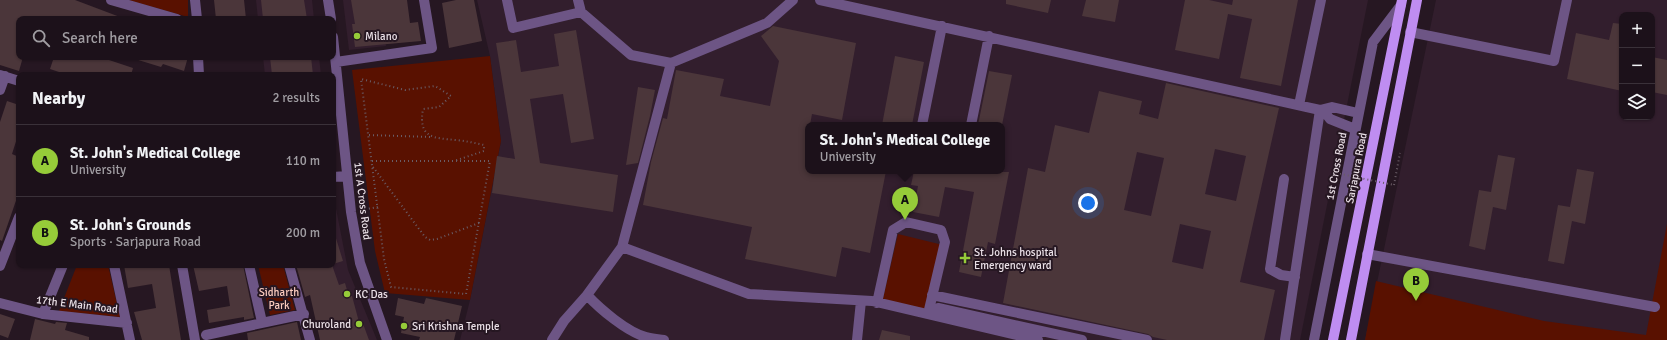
<!DOCTYPE html>
<meta charset="utf-8">
<style>
body{margin:0;font-family:Signika,sans-serif;background:#291f27;color:#f1f3f6}
.controls{position:absolute;right:12px;top:12px;display:grid;overflow:hidden;border-radius:8px;box-shadow:0 1px 3px #0004}
.controls button{width:36px;height:36px;display:grid;place-items:center;padding:0;border:0;border-bottom:1px solid #3a3139;background:#1c111a;color:#f1f3f6;font:20px sans-serif}
.you{position:absolute;left:1088px;top:203px;width:14px;height:14px;margin:-10px;border:3px solid #fff;border-radius:50%;background:#1a73e8;box-shadow:0 0 0 6px #1a73e833}
.badge{display:grid;place-items:center;width:26px;height:26px;border-radius:50%;background:#96cc39;color:#111;font-size:13px;font-weight:700}
.pin{position:absolute;translate:-50% -33px;filter:drop-shadow(0 1px 2px #0008)}
.pin::after{content:'';position:absolute;top:21px;width:14px;height:12px;background:inherit;clip-path:polygon(0 0,100% 0,50% 100%)}
.popup{position:absolute;left:805px;top:122px;width:200px;height:52px;box-sizing:border-box;display:grid;place-content:center;border-radius:8px;background:#1c111a;filter:drop-shadow(0 1px 3px #0005);font-size:13px;white-space:nowrap;color:#a09da2}
.popup b{font-size:15px;color:#f1f3f6}
.popup::after{content:'';position:absolute;left:50%;top:100%;margin-left:-8px;border:8px solid transparent;border-top-color:#1c111a}
.list{margin:0;padding:0;list-style:none}
h2{display:flex;justify-content:space-between;align-items:center;height:52px;margin:0;padding:0 16px;font-size:17px}
h2 small{font-size:13px;font-weight:400;color:#a09da2}
.list li{display:grid;grid-template-columns:26px 1fr auto;gap:12px;align-items:center;box-sizing:border-box;height:72px;padding:0 16px;border-top:1px solid #3a3139}
.list b{display:block;font-size:15px;white-space:nowrap}
.list p{margin:0;font-size:13px;white-space:nowrap;color:#a09da2}
.list em{font-size:13px;font-style:normal;color:#a09da2}
.icon{flex:none;width:22px;height:22px;fill:none;stroke:currentColor;stroke-width:2;stroke-linecap:round;stroke-linejoin:round}
.map{position:relative;flex:none;width:1667px;height:340px;overflow:hidden}
.search{position:absolute;background:#1c111a;box-shadow:0 1px 3px #0004;left:16px;top:16px;width:320px;height:44px;display:flex;align-items:center;gap:10px;box-sizing:border-box;padding:0 14px;border-radius:8px;color:#a09da2;font-size:15px}
.panel{position:absolute;background:#1c111a;box-shadow:0 1px 3px #0004;left:16px;top:72px;width:320px;height:196px;border-radius:8px}
.map>svg:first-child{display:block}
.built{fill:#321e2d;fill-rule:evenodd}
.green{fill:#591100}
.building{fill:#4b363a;fill-rule:evenodd}
.lines{fill:none;stroke-linecap:round;stroke-linejoin:round}
.path{stroke:#6a5d66;stroke-width:2;stroke-dasharray:1 3;stroke-linecap:butt}
.minor{stroke:#6d5585;stroke-width:10}
.major{stroke:#bf8df1;stroke-width:10}
.path-bridge{stroke:#6a5d66;stroke-width:2;stroke-dasharray:1 3;stroke-linecap:butt}
.poi-dot{fill:#96cc39;stroke:#261722;stroke-width:1.5}
.labels{text-anchor:middle;stroke-width:4;stroke-linejoin:round;paint-order:stroke}
.poi-label{font-size:11px;fill:#eae0e7;stroke:#261722;text-anchor:start}
.street-label{font-size:11px;fill:#eae0e7;stroke:#261722}
.park-label{font-size:11px;fill:#fdcdbf;stroke:#261722}
</style>
<div class="map">
<svg width="1667" height="340" viewBox="0 0 1667 340">
<rect width="100%" height="100%" fill="#261722"/>
<path class="built" d="M256 0H312L314 19H258Z
M343 0H380L386 46 349 50Z
M477 0H1368L1300 340H460L470 300 501 141 490 56ZM808 125H1002V171H808Z
M1436 0H1667V340H1365ZM1622 15H1652V117H1622Z
M263 57H319L321 75H265Z
M333 193 348 270 377 340H337L314 265H333Z"/>
<path class="green" d="M128 0H188V17Z
M490 56 501 141 470 300 385 293 375 251 352 70Z
M1667 224V340H1365L1376 281 1544 321 1646 335Z
M898 234 943 245 927 313 882 303Z
M77 265H108L120 317 59 311Z
M258 265H283L295 310 270 315Z"/>
<path class="building" d="M0 0H75L120 17 119 19H19V57H23L19 71 0 65Z
M214 0H244L246 19H216Z
M261 0H304L307 19H263Z
M351 0H407L410 23 418 22 421 41 355 47 352 24H355Z
M456 0H474L482 41 449 48 442 3Z
M1006 0H1051L1048 13 1006 4Z
M1086 0H1119L1115 22 1082 16Z
M1185 0H1209L1232 5 1233 0H1298L1281 86 1240 78 1252 19 1228 14 1219 59 1175 50Z
M1613 23 1622 24V91L1567 79 1576 33 1609 40Z
M773 26 856 43 842 120 812 114 810 125H808V171H886L870 253 842 247 836 277 745 259 752 227 643 205 651 162 663 118 667 119 676 70 724 79 720 96 770 106 779 61 761 36Z
M576 30 594 139 571 143 563 94 530 99 540 163 618 175 613 212 492 193 497 156 515 159 496 43 516 40 521 72 559 66 554 34Z
M895 56 924 62 912 125H882Z
M54 57H107L106 59 133 68 131 75H68L50 69Z
M135 57H188L184 71 163 64 161 67 135 59Z
M270 57H311L313 75H272Z
M1652 57 1667 60V95L1652 92Z
M989 71 1012 75 1002 125H978Z
M1166 83 1279 108 1240 282 1275 290 1264 340H1167L1153 337 1148 334 1003 303 1028 168 1045 172 1055 125 1089 133 1099 91 1142 101 1139 114 1158 119ZM1215 149 1246 156 1236 201 1205 194ZM1137 152 1164 158 1151 216 1124 210ZM1180 224 1211 231 1203 269 1172 262Z
M638 87 655 90 650 116 638 163 626 165Z
M7 101 19 105V132L12 154 19 157V192L2 241 0 240V122Z
M1498 155 1515 158 1506 210 1493 207 1485 250 1469 246 1479 190 1491 192Z
M1577 169 1594 172 1585 224 1572 221 1564 264 1548 261 1558 205 1570 207Z
M914 171 1009 172 995 244 988 242 981 277 959 272 974 192 945 187 939 217 913 212 918 186 911 185Z
M335 235 343 261 333 264V236Z
M124 265H169L181 340H142L134 312 156 308 152 284 128 288Z
M193 265H243L254 318 244 320V317L209 323 207 310 230 306 227 286 199 291Z
M296 265H332L339 285 345 283 349 297 352 296 359 322 362 321 369 340H320L310 295 305 297Z
M398 298 424 304 426 298 462 306 454 340H419L420 337 401 333 404 317 395 315Z
M0 314 15 319 8 338 0 335Z
M35 319 55 324 56 322 67 323 65 330 89 337V340H30Z
M297 322 301 340H248L247 333Z
M882 330 910 336V340H879Z"/>
<g class="lines">
<path class="path" d="M369 135 431 137
M372 161H490L466 294 391 287 384 259 361 79 405 90 435 86 451 96 439 107 423 109C418 138 433 138 456 140 466 141 475 143 484 145V151L454 161
M373 167 425 237 430 240 437 239 479 223
M1394 185 1400 153
M361 210 378 207"/>
<path class="minor" d="M111 0 177 19
M195 0 197 19
M328 0 331 19
M507 0 513 28 581 12
M578 0 581 12 631 55 671 63 767 23 793 0
M820 0 1320 110 1332 107 1358 113
M1410 32 1554 61 1567 0
M333 37 351 212 360 263 387 340
M198 57 199 75
M336 62 432 48 424 0
M0 75 19 81
M0 90 5 76
M1299 105 1321 0
M1323 110 1330 119 1355 129
M922 125 942 26
M971 125 989 36
M333 177 347 176
M1284 179 1270 269 1281 275 1295 277
M622 247 749 294 872 301 1038 340
M1367 254 1655 307
M114 265 130 340
M182 265 195 340
M249 265 262 322
M289 265 310 340
M0 266 19 217
M587 295C600 309 627 332 646 337 652 339 658 339 664 340
M932 295 1147 340
M0 303 43 314 127 323
M877 303 893 230 906 222 941 230 945 242 928 314
M43 314 63 265
M928 314 938 308 1082 340
M206 335 304 314
M552 340 564 321 587 295 622 247 671 63
M857 340 861 301
M1285 340 1320 110
M1314 340 1373 42 1401 5"/>
<path class="major" d="M1333 340 1402 0
M1351 340 1417 0"/>
<path class="path-bridge" d="M1336 173 1394 185"/>
</g>
<g class="poi-dot">
<circle cx="357" cy="36" r="4"/>
<path d="M963 252h4v4h4v4h-4v4h-4v-4h-4v-4h4z"/>
<circle cx="347" cy="294" r="4"/>
<circle cx="359" cy="324" r="4"/>
<circle cx="404" cy="326" r="4"/>
</g>
<g class="labels">
<g class="poi-label">
<text x="365" y="40">Milano</text>
<text x="974" y="256">St. Johns hospital<tspan x="974" dy="13">Emergency ward</tspan></text>
<text x="355" y="298">KC Das</text>
<text x="351" y="328" text-anchor="end">Churoland</text>
<text x="412" y="330">Sri Krishna Temple</text>
</g>
<g class="street-label">
<text transform="translate(1336 166) rotate(-79)" y="4">1st Cross Road</text>
<text transform="translate(1356 168) rotate(-79)" y="4">Sarjapura Road</text>
<text transform="translate(363 201) rotate(83)" y="4">1st A Cross Road</text>
<text transform="translate(77 304) rotate(7)" y="4">17th E Main Road</text>
</g>
<g class="park-label">
<text x="279" y="296">Sidharth<tspan x="279" dy="13">Park</tspan></text>
</g>
</g>
</svg>
<div class="controls">
<button>+</button>
<button>−</button>
<button><svg class="icon" aria-label="layers" viewBox="0 0 24 24"><path d="M12 4l9 5-9 5-9-5zM3 14l9 5 9-5"/></svg></button>
</div>
<div class="you"></div>
<div class="pin badge" style="left:905px;top:220px">A</div>
<div class="popup"><b>St. John's Medical College</b>University</div>
<div class="pin badge" style="left:1416px;top:301px">B</div>
<div class="search"><svg class="icon" aria-label="search" viewBox="0 0 24 24"><circle cx="10" cy="10" r="6"/><path d="M15 15l6 6"/></svg>Search here</div>
<section class="panel">
<h2>Nearby<small>2 results</small></h2>
<ul class="list">
<li><span class="badge">A</span><div><b>St. John's Medical College</b><p>University</p></div><em>110 m</em></li>
<li><span class="badge">B</span><div><b>St. John's Grounds</b><p>Sports · Sarjapura Road</p></div><em>200 m</em></li>
</ul>
</section>
</div>
